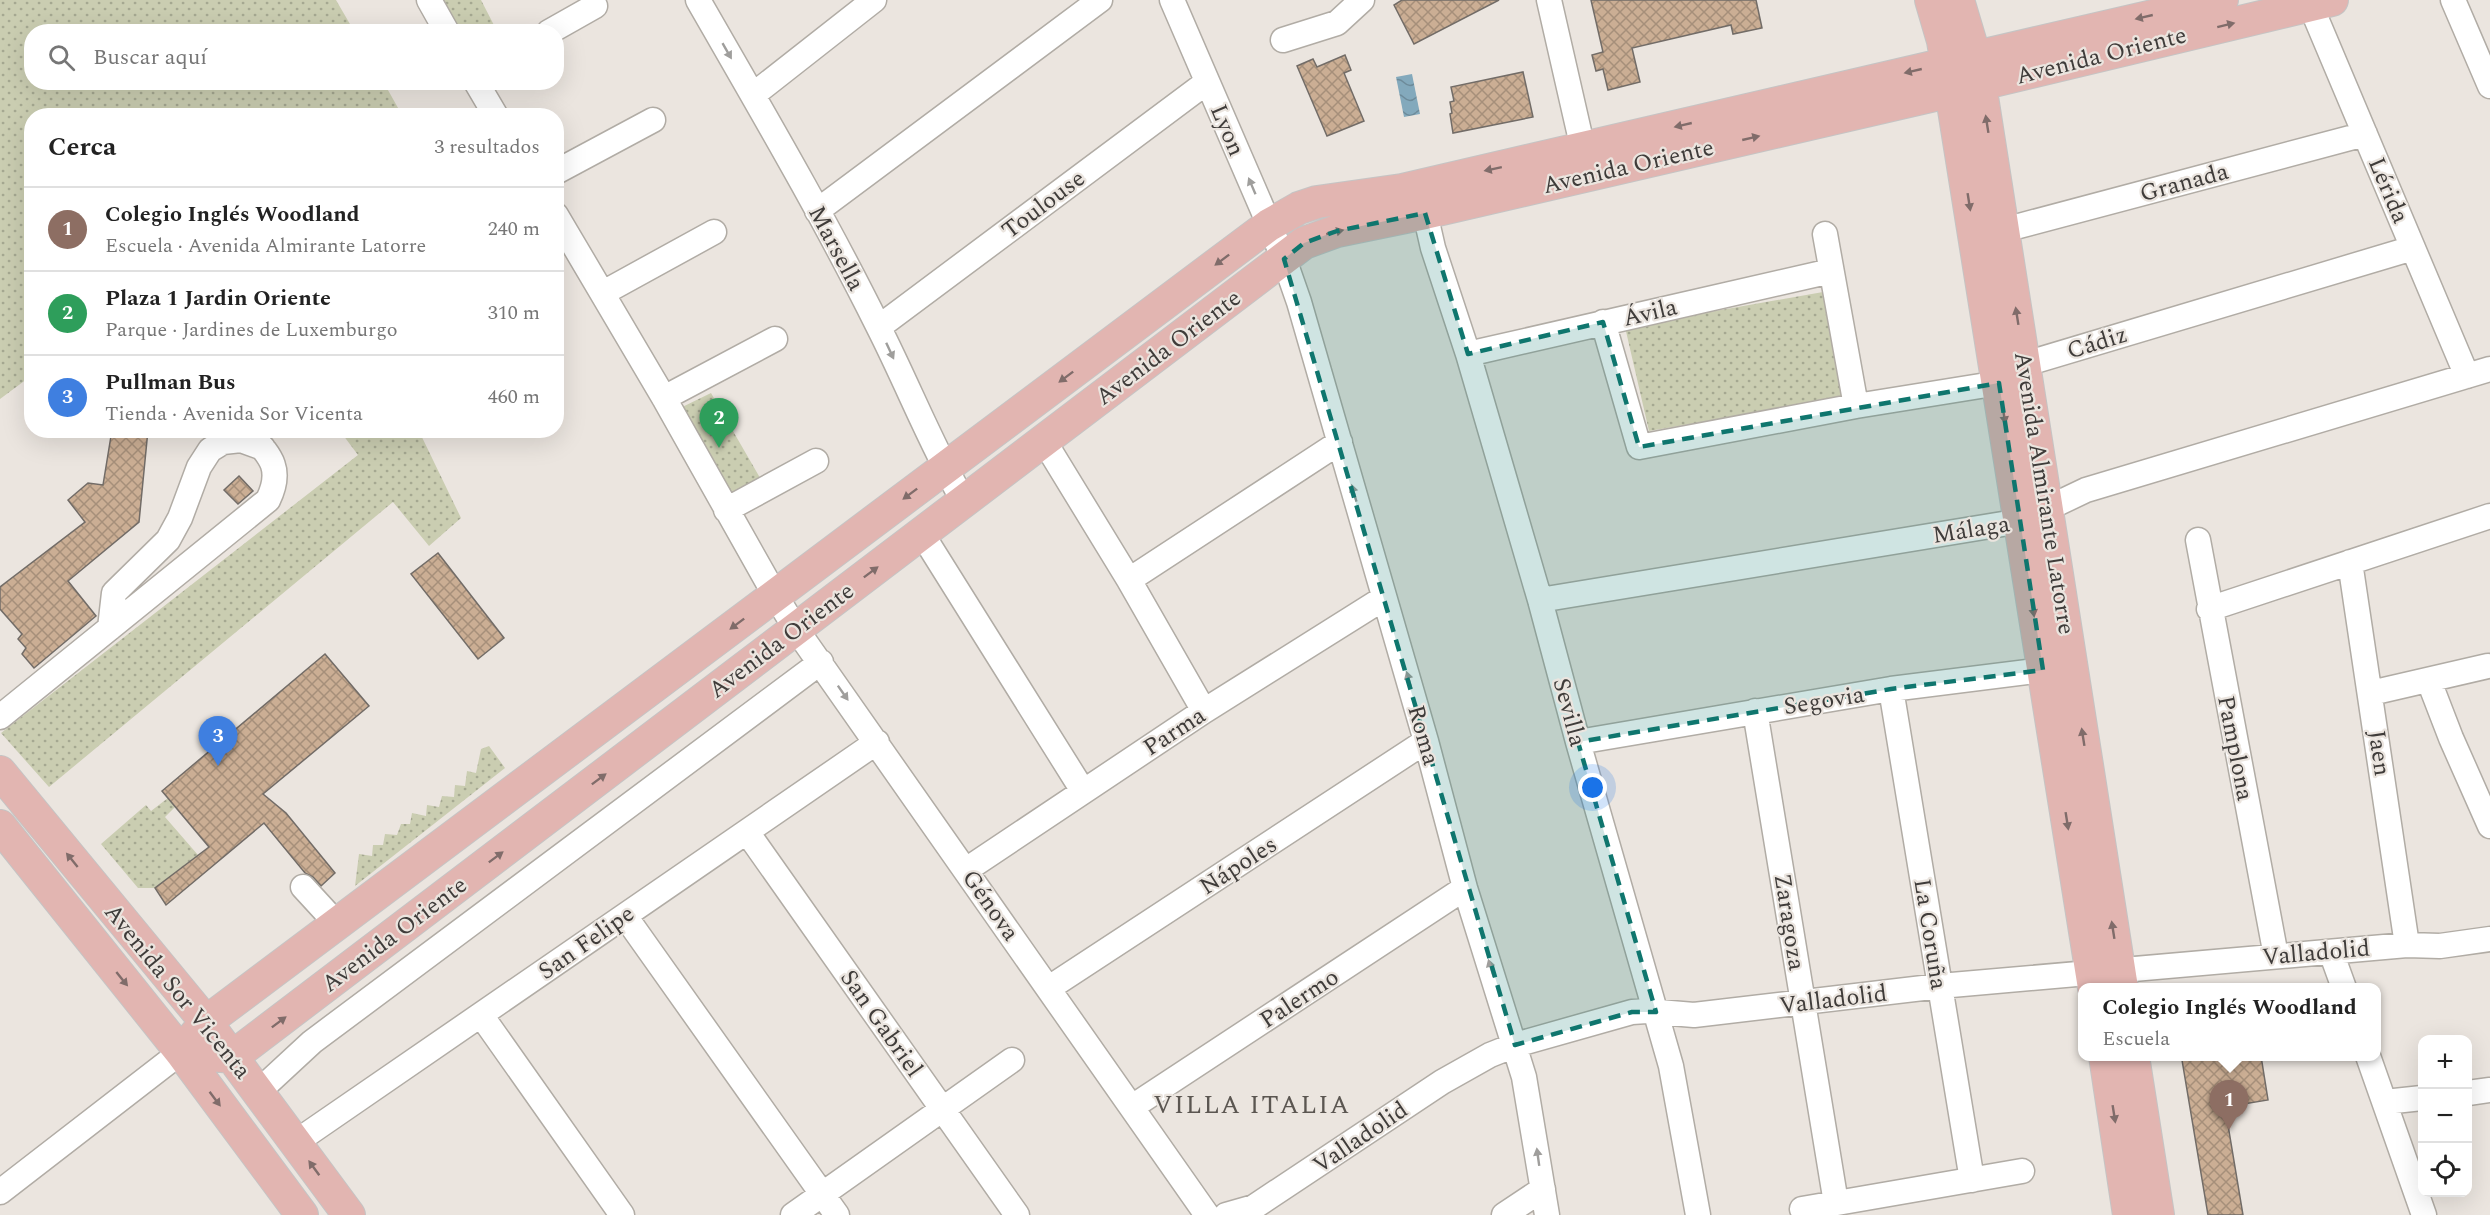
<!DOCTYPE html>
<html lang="es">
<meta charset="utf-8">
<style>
body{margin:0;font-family:Spectral,serif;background:#f6f6f6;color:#222}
.controls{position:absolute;right:18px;bottom:18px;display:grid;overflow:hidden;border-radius:12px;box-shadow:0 6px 24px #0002}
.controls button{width:54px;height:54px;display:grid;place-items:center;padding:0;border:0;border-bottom:2px solid #e0e0e0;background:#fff;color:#222;font:30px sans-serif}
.you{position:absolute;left:1593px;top:788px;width:21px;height:21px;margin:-15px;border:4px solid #fff;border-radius:50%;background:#1a73e8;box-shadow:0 0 0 9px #1a73e833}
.badge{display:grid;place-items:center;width:39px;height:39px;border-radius:50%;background:#7c3aed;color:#fff;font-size:20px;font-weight:700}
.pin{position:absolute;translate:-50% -50px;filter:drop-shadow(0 2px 3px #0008)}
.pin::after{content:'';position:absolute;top:32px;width:21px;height:18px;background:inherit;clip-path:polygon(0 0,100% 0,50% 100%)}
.popup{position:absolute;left:2078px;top:983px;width:303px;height:78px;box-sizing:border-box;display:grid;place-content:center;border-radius:12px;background:#fff;filter:drop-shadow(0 2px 4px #0005);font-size:20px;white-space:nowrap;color:#767676}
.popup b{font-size:22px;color:#222}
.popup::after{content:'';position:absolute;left:50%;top:100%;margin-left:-12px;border:12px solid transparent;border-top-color:#fff}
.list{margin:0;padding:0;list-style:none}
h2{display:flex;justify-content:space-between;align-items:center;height:78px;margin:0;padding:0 24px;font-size:26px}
h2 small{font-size:20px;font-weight:400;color:#767676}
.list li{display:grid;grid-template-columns:39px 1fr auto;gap:18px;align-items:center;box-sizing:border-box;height:84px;padding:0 24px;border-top:2px solid #e0e0e0}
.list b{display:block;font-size:22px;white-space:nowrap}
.list p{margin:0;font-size:20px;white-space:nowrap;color:#767676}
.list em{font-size:20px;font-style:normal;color:#767676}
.icon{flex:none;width:33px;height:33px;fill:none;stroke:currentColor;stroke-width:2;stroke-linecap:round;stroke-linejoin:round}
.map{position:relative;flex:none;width:2490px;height:1215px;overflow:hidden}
.search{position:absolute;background:#fff;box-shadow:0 6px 24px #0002;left:24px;top:24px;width:540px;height:66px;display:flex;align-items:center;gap:15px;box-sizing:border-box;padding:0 21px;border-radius:24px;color:#767676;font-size:22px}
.panel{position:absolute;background:#fff;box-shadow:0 6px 24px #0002;left:24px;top:108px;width:540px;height:330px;border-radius:24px}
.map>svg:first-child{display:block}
.grass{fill:url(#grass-dots)}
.water{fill:url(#water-waves)}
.building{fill:url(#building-cross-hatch);stroke:#726c67;stroke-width:1.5}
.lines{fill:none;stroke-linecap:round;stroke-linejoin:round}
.minor-casing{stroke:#b1aca5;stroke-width:27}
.major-casing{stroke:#c5c4c4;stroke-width:34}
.minor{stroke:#fff;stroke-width:24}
.major{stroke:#e2b5b1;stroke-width:32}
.oneway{fill:#806c6a}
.oneway2{fill:#9f9e9c}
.marked{fill:#0f766e;fill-opacity:0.2;stroke:#0f766e;stroke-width:4.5;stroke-dasharray:12 8;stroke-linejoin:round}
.labels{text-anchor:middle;stroke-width:4.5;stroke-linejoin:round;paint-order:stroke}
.street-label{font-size:24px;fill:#3f3c3a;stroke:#ebe5df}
.neighbourhood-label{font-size:26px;letter-spacing:1.5px;fill:#5b5651;stroke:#ebe5df}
</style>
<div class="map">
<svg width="2490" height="1215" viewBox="0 0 2490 1215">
<defs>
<pattern id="grass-dots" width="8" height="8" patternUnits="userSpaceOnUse" patternTransform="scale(1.5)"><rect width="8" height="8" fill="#cacdb1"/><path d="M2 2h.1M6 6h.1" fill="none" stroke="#a5a891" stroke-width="1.8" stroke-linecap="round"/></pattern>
<pattern id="water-waves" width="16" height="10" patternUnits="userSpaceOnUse" patternTransform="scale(1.5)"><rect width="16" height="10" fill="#83a9bc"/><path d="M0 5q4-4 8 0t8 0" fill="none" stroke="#6d8b9a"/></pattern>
<pattern id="building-cross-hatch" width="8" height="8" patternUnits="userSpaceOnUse" patternTransform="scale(1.5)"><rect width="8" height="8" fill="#cbae94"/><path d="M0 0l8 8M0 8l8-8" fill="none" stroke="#a68f7a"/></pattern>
</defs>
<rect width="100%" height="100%" fill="#ebe5df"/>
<path class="grass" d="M0 0H336L354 31 32 32V82L384 83 402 115 32 116 31 376 0 399Z
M436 0H481L497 31H454Z
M1823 292 1843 398 1649 431 1625 327Z
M711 393 763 483 728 500 672 412Z
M340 431H419L461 518 429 546 393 502 49 787 1 733 358 455Z
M489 746 505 768 355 886 359 854 372 856 373 845H383L385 834 397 835 401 824H410L412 813 426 816 427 805 439 807 442 796 454 797 455 785 465 786 467 771 476 773 481 749Z
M168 798 175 807 165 817 198 855 155 888H138L101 844 146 805 151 811Z"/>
<path class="water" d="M1412 74 1420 114 1404 117 1396 77Z"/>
<path class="building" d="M1402 0H1499L1414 44 1394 5Z
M1591 0H1756L1762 28 1733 34 1731 25 1632 48 1640 82 1608 90 1603 69 1596 71 1592 55 1603 52Z
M1345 55 1351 70 1344 73 1364 121 1327 136 1297 66 1313 59 1317 67Z
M1523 72 1533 117 1453 133 1450 114 1452 113 1450 102 1454 101 1451 87Z
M112 430H148L139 522 68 581 96 616 34 668 22 654 26 648 18 639 22 634 0 609V587L85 522 68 500 88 483 103 485Z
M239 476 253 491 238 504 224 490Z
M438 553 504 638 478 659 411 574Z
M325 654 369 706 263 794 286 813 335 873 321 886 313 877 305 873 264 823 166 905 155 888 209 847 162 791Z
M2205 1056H2261L2268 1100 2225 1107 2243 1215H2208L2182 1060Z"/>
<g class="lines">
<defs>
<path id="minor" d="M429 0 447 32
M698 0C760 108 823 215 878 326 908 385 931 445 964 502
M1172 0 1284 259 1299 302 1426 741 1465 888 1524 1077 1547 1215
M1549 0 1583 149
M2453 0 2490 86
M2310 4 2467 376
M549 32 595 6
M1283 40 1337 23 1362 0
M476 82 496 116
M753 95 874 0
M556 172 653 120
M817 211 1100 0
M1425 213 1433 248 1468 354 1540 600 1578 742 1671 1066 1698 1215
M556 215 664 398 775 595 796 629 1207 1215
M2004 230 2365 134
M1825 234 1856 406
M603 293 714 232
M1603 322 1639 447 1856 406 1999 383 2025 364 2413 248
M879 327 1207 82
M1468 354 1831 271
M664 398 775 339
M1044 441 1129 580 1204 711
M726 510 816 461
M922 534 1083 791
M2198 540 2276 956
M2350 562 2407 945
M1129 580 1340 442
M1540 600 2021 521 2086 490 2490 369
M2209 609 2490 516
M110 628 114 593 168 540 180 518 199 467 210 450 223 442 241 440 263 448
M2429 681 2451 738 2490 826
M1891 689 1972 1180
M2371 693 2488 666
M1755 711 1836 1203
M0 717 268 500C284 467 269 455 247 430
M1578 742 1891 689 2059 668
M747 832 1017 1215
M966 870 1204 711 1384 598
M303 887 337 924
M625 916 837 1215
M2331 952 2344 988
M1049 988 1426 741
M481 1015 622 1215
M2368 1056 2424 1215
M258 1092 312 1042 821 662
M2468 1093 2490 1090
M2385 1102 2422 1098
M1132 1107 1465 888
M296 1142 877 742
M0 1192 181 1052
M1802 1209 2022 1171
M793 1215 1012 1060
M1226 1215 1254 1207 1442 1082 1490 1055 1515 1045 1632 1012 1647 1011 1694 1015 1940 986 2407 945 2440 946 2490 939
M1504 1215 1543 1189"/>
<path id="major" d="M1931 0 1943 41 1951 91 2094 988
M1958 0 1975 57 1983 103 2122 988
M0 772 206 1022 349 1215
M0 826 181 1052 302 1215
M181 1052 232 1057 1304 243 1337 231 1425 213 1931 96 2332 0
M181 1052 206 1022 218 1013 1269 225 1299 208 1317 202 1402 190 2222 0
M2105 1056 2129 1215
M2133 1056 2158 1215"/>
</defs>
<use href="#minor" class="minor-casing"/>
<use href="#major" class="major-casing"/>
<use href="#minor" class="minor"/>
<use href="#major" class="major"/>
</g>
<defs><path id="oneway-solid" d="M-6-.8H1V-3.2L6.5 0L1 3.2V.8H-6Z" transform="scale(1.5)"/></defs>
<g class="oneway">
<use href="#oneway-solid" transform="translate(2144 17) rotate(167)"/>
<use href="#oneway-solid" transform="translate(2226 25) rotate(-14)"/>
<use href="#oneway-solid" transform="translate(1913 71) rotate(167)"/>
<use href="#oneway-solid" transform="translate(1987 124) rotate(-99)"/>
<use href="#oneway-solid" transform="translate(1683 125) rotate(167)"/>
<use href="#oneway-solid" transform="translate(1751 138) rotate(-13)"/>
<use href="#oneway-solid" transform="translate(1493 169) rotate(168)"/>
<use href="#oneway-solid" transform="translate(1969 202) rotate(81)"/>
<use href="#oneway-solid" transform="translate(1335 232) rotate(-14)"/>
<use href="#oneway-solid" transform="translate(1222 260) rotate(143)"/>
<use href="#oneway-solid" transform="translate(2017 316) rotate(-99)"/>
<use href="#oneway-solid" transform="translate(1066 377) rotate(143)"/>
<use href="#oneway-solid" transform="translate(2004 415) rotate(81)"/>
<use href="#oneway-solid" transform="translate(910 494) rotate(143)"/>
<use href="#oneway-solid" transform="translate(871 572) rotate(-37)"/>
<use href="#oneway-solid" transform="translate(2033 608) rotate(82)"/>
<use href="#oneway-solid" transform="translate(737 624) rotate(143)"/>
<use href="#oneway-solid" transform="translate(2083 737) rotate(-99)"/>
<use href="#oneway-solid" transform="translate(599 779) rotate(-37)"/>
<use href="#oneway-solid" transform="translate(2067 821) rotate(81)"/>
<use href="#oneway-solid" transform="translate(496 857) rotate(-37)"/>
<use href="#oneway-solid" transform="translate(72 860) rotate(-129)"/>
<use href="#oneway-solid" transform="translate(2113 930) rotate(-99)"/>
<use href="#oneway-solid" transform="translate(122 979) rotate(51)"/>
<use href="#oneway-solid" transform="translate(279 1022) rotate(-37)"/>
<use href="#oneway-solid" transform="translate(215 1099) rotate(53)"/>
<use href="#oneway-solid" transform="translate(2114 1114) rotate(81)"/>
<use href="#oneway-solid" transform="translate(314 1168) rotate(-126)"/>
</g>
<g class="oneway2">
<use href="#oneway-solid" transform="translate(727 51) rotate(60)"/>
<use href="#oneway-solid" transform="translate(1252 186) rotate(-113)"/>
<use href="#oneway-solid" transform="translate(890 351) rotate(65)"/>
<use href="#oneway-solid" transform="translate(1354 493) rotate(-106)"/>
<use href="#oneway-solid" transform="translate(1409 680) rotate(-106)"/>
<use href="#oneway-solid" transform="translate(843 693) rotate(55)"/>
<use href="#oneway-solid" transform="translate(1491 968) rotate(-107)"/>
<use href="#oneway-solid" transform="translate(1538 1157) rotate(-98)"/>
</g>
<path class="marked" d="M1425 213 1468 354 1603 322 1639 447 1999 383 2043 670 1891 689 1578 742 1656 1012H1632L1515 1045 1284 259 1304 243 1337 231Z"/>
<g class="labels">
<g class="street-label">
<text transform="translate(2101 55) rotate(-14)" y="8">Avenida Oriente</text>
<text transform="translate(1228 130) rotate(67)" y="8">Lyon</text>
<text transform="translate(1628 166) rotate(-13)" y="8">Avenida Oriente</text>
<text transform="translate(2184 182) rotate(-15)" y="8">Granada</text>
<text transform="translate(2389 190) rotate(67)" y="8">Lérida</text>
<text transform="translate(1043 204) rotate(-37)" y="8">Toulouse</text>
<text transform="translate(837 248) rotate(62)" y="8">Marsella</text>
<text transform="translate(1650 312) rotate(-13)" y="8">Ávila</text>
<text transform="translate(2097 342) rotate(-17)" y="8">Cádiz</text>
<text transform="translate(1168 347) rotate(-37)" y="8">Avenida Oriente</text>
<text transform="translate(2045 493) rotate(81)" y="8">Avenida Almirante Latorre</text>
<text transform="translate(1971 529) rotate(-9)" y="8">Málaga</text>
<text transform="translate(781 640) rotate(-37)" y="8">Avenida Oriente</text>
<text transform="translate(1824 700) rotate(-9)" y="8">Segovia</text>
<text transform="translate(1570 712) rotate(75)" y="8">Sevilla</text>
<text transform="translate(1174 731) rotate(-33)" y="8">Parma</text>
<text transform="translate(1424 735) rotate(74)" y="8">Roma</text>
<text transform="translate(2236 748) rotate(79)" y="8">Pamplona</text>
<text transform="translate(2380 753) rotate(82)" y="8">Jaen</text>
<text transform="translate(1238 865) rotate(-33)" y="8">Nápoles</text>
<text transform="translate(991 905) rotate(55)" y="8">Génova</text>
<text transform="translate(1790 922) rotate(81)" y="8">Zaragoza</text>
<text transform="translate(394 934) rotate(-37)" y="8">Avenida Oriente</text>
<text transform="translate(1931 934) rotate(81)" y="8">La Coruña</text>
<text transform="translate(586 942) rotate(-35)" y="8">San Felipe</text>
<text transform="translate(2316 952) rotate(-5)" y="8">Valladolid</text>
<text transform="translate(178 991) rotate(51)" y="8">Avenida Sor Vicenta</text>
<text transform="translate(1299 998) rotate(-33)" y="8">Palermo</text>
<text transform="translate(1833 999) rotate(-7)" y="8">Valladolid</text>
<text transform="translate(882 1023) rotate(55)" y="8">San Gabriel</text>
<text transform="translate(1360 1137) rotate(-34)" y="8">Valladolid</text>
</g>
<g class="neighbourhood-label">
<text x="1252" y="1113">VILLA ITALIA</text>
</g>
</g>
</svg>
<div class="controls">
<button>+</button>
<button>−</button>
<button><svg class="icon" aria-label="locate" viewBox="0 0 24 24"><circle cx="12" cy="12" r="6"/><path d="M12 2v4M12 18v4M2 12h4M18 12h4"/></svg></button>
</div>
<div class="you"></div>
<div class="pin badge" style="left:2229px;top:1130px;background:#8d6e63">1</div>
<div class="popup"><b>Colegio Inglés Woodland</b>Escuela</div>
<div class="pin badge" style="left:719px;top:448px;background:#2e9e5b">2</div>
<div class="pin badge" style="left:218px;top:766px;background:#3f7fe0">3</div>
<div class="search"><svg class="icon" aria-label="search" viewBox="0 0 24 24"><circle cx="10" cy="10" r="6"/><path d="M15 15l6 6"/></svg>Buscar aquí</div>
<section class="panel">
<h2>Cerca<small>3 resultados</small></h2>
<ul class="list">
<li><span class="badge" style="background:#8d6e63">1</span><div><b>Colegio Inglés Woodland</b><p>Escuela · Avenida Almirante Latorre</p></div><em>240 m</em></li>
<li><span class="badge" style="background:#2e9e5b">2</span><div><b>Plaza 1 Jardin Oriente</b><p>Parque · Jardines de Luxemburgo</p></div><em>310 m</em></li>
<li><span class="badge" style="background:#3f7fe0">3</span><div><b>Pullman Bus</b><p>Tienda · Avenida Sor Vicenta</p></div><em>460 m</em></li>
</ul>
</section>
</div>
